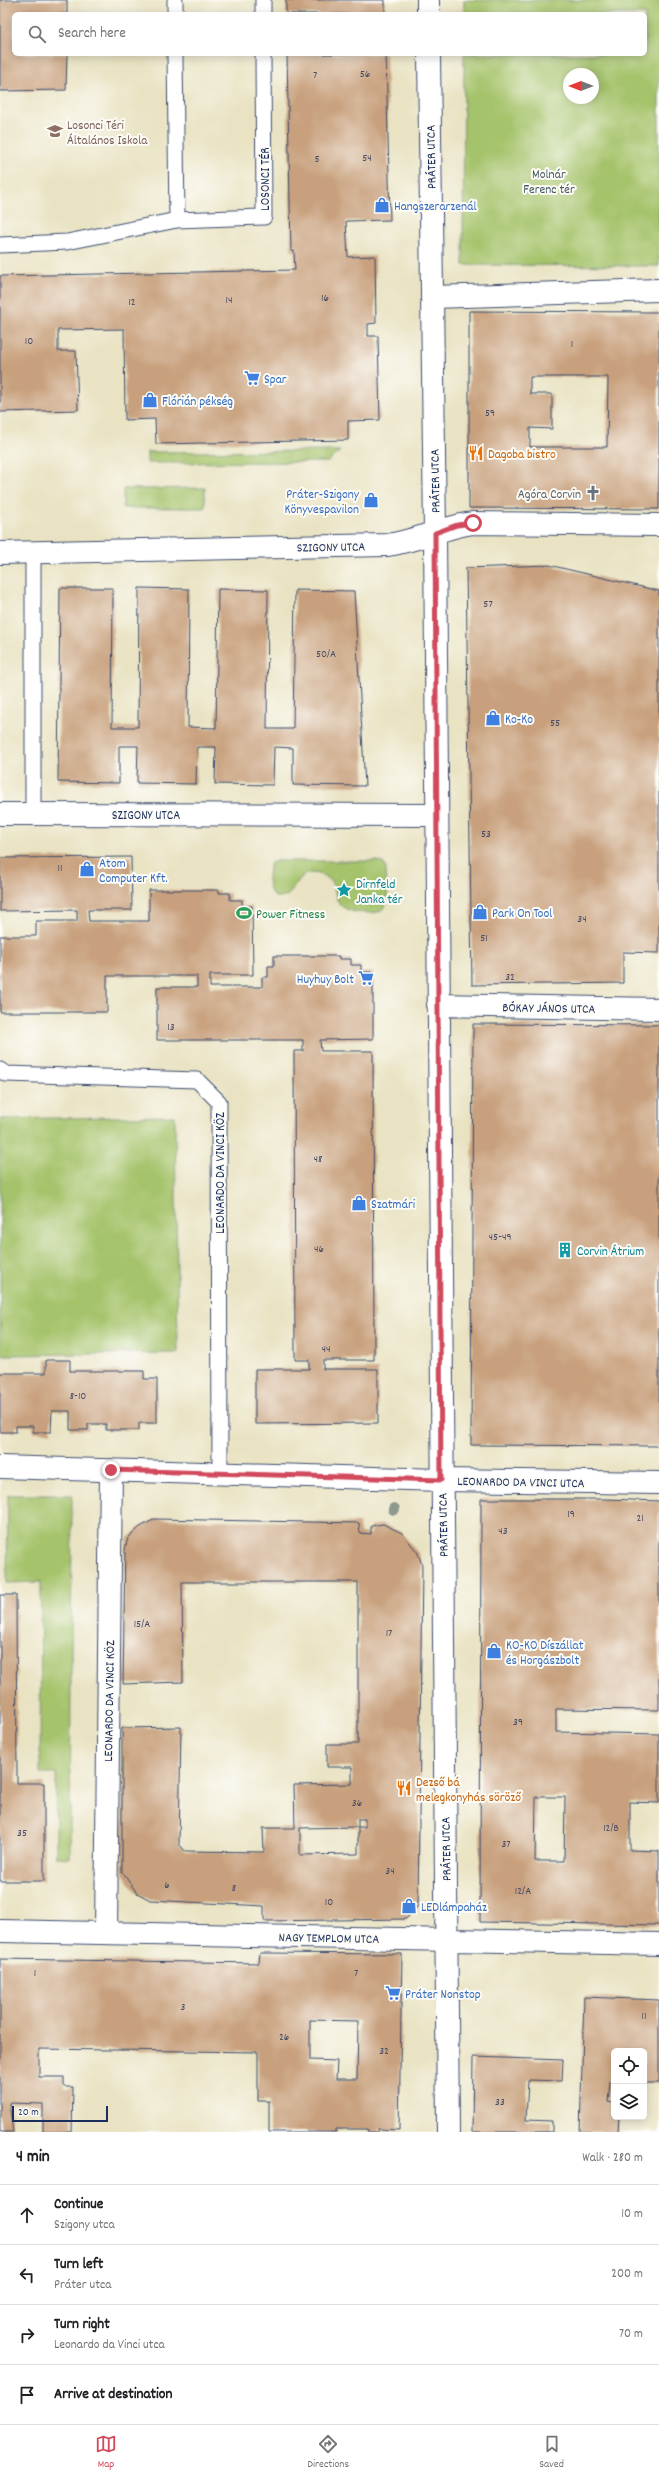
<!DOCTYPE html>
<meta charset="utf-8">
<style>
body{margin:0;font-family:Dekko,sans-serif;background:#f2f2f2;color:#202124}
.controls{position:absolute;right:12px;bottom:12px;display:grid;overflow:hidden;border-radius:6px;box-shadow:0 2px 10px #0003}
.controls button{width:36px;height:36px;display:grid;place-items:center;padding:0;border:0;border-bottom:1px solid #e0e0e0;background:#fff;color:#202124;font:20px sans-serif}
.compass{position:absolute;left:563px;top:68px;width:36px;height:36px;border-radius:50%;background:#fff;box-shadow:0 2px 10px #0003;rotate:270deg}
.scale{position:absolute;left:12px;bottom:10px;width:96px;box-sizing:border-box;padding-left:4px;border:2px solid #1b2f5e;border-top:0;font-size:11px;line-height:14px;white-space:nowrap;color:#1b2f5e;-webkit-text-stroke:3px #fdfcf7;paint-order:stroke}
.stop{position:absolute;width:12px;height:12px;margin:-9px;border:3px solid #d1495b;border-radius:50%;background:#fff}
.stop.end{background:#d1495b;border-color:#fff;box-shadow:0 1px 4px #0008}
.list{margin:0;padding:0;list-style:none}
h2{display:flex;justify-content:space-between;align-items:center;height:52px;margin:0;padding:0 16px;font-size:17px}
h2 small{font-size:13px;font-weight:400;color:#757577}
.list li{display:grid;grid-template-columns:26px 1fr auto;gap:12px;align-items:center;box-sizing:border-box;height:60px;padding:0 16px;border-top:1px solid #e0e0e0}
.list b{display:block;font-size:15px;white-space:nowrap}
.list p{margin:0;font-size:13px;white-space:nowrap;color:#757577}
.list em{font-size:13px;font-style:normal;color:#757577}
.icon{flex:none;width:22px;height:22px;fill:none;stroke:currentColor;stroke-width:2;stroke-linecap:round;stroke-linejoin:round}
.map{position:relative;flex:none;width:659px;height:2132px;overflow:hidden}
.search{position:absolute;background:#fff;box-shadow:0 2px 10px #0003;left:12px;right:12px;top:12px;height:44px;display:flex;align-items:center;gap:10px;box-sizing:border-box;padding:0 14px;border-radius:6px;color:#757577;font-size:15px}
.sheet{height:292px;background:#fff}
nav{display:flex;justify-content:space-around;align-items:center;box-sizing:border-box;height:56px;border-top:1px solid #e0e0e0;background:#fff;font-size:11px;color:#757577}
nav a{display:grid;justify-items:center;gap:2px}
nav .on{color:#d1495b}
.map>svg:first-child{display:block}
.green{fill:#a5c36a;stroke:#607964;fill-rule:evenodd}
.building{fill:#c8a07d;fill-rule:evenodd}
.lines{fill:none;stroke-linecap:round;stroke-linejoin:round}
.lane-casing{stroke:#3a4a6d;stroke-width:17}
.street-casing{stroke:#3a4a6d;stroke-width:24}
.lane{stroke:#fff;stroke-width:15}
.street{stroke:#fff;stroke-width:22}
.tree{fill:#8e988e}
.route{stroke:#d1495b;stroke-width:5}
.labels{text-anchor:middle;stroke-width:4;stroke-linejoin:round;paint-order:stroke}
.number-label{font-size:11px;fill:#464b66}
.education-label{font-size:13px;fill:#785e54;stroke:#fdfcf7;text-anchor:start}
.street-label{font-size:13px;fill:#1b2f5e;stroke:#fdfcf7}
.park-label{font-size:13px;fill:#445b62;stroke:#fdfcf7}
.shop-label{font-size:13px;fill:#366cbe;stroke:#fdfcf7;text-anchor:start}
.food-label{font-size:13px;fill:#c56008;stroke:#fdfcf7;text-anchor:start}
.worship-label{font-size:13px;fill:#5b616d;stroke:#fdfcf7;text-anchor:end}
.culture-label{font-size:13px;fill:#0d838f;stroke:#fdfcf7;text-anchor:start}
.leisure-label{font-size:13px;fill:#27864d;stroke:#fdfcf7;text-anchor:start}
</style>
<div class="map">
<svg width="659" height="2132" viewBox="0 0 659 2132">
<rect width="100%" height="100%" fill="#fdfcf7"/>
<filter id="ink" filterUnits="userSpaceOnUse"><feTurbulence type="fractalNoise" baseFrequency=".025" numOctaves="2"/><feDisplacementMap in="SourceGraphic" scale="8" xChannelSelector="R" yChannelSelector="G"/><feConvolveMatrix kernelMatrix="1 2 1 2 8 2 1 2 1" color-interpolation-filters="sRGB"/></filter>
<filter id="wash" filterUnits="userSpaceOnUse"><feTurbulence type="fractalNoise" baseFrequency=".012" numOctaves="4" result="noise"/><feDisplacementMap in="SourceGraphic" scale="16" xChannelSelector="R" yChannelSelector="G"/><feGaussianBlur stdDeviation="0.9" result="paint"/><feColorMatrix in="noise" values="0 0 0 0 0 0 0 0 0 0 0 0 0 0 0 0 0 1.4 0 .05"/><feComposite in="paint" operator="in"/></filter>
<g filter="url(#wash)">
<rect width="100%" height="100%" fill="#e9e3c3"/>
<path class="green" d="M464 0H659V266L463 265 464 54H645V14H464ZM569 74H593V98H569Z
M340 451 328 462 147 463V452Z
M205 488V508H123V489Z
M276 861H378L384 864 386 869C386 886 394 913 371 913 317 913 349 882 319 874 296 868 296 894 284 897 266 903 266 873 271 863Z
M175 1116 178 1353 0 1355V1119Z
M8 1495H72L70 1858 56 1857V1774H40L41 1582 7 1583Z"/>
<g id="blocks">
<path class="building" d="M0 0H67V14H14V54H67L66 90 0 91Z
M286 0H385V14H286Z
M287 54H386L390 220 346 221 348 257 375 256 376 323 368 324V336H378L380 420 348 421V440L156 444 155 419 125 420 124 329 58 330V351H76L78 410 0 412V276L295 270 294 251H291Z
M469 311 659 312V509L469 508ZM530 377H608L607 447H530V428L552 429V394H530Z
M549 565 659 591V953L623 952V983L472 985 466 568Z
M60 588H113L112 727H138L139 588 189 589 188 727 216 728 218 589 268 590 267 729H293L295 590 354 591 365 786 293 785V748L274 747 273 785 215 784 216 747H197L196 784 137 783 138 746H119V783L58 782Z
M131 857 132 910H88L89 921H149V890H219V893H230V900H242V906H252L253 975H210V987H262V977H268V966H274V956H339V959H351V965H361V972H373V1039L320 1040 321 1051H373L374 1360H323V1369H378V1423L255 1424V1369H309V1360H295L294 1051H303V1040H157V987H197V976H107V1012H0V936H36V921H77V910L0 911V858Z
M473 1024 659 1025V1446L471 1445Z
M46 1360H70V1371H144V1379H157V1423H139V1430H106V1424H88V1430H70V1411H52L51 1432H33V1426H16V1432H0V1373H46Z
M481 1499H606L659 1501V1710L556 1709V1732L659 1734V1803L630 1802V1850L659 1851V1925L480 1922ZM536 1797H565L564 1861H535Z
M155 1519 359 1523 360 1533 371 1534V1526L383 1524 402 1533 418 1553 422 1565 418 1906 406 1919 264 1921V1906L150 1900 137 1893 122 1872V1728L181 1727 179 1844 185 1851 264 1852 263 1828H295L294 1785 352 1784V1767H327V1744H358V1582H182L183 1682 123 1684 125 1549 128 1538 140 1527ZM358 1819H365V1827H358V1854L300 1855V1828L358 1827Z
M0 1595H16L17 1783H44V1881H0Z
M260 1953 402 1954 399 2130 378 2129V2132H368V2129H336V2132H269V2101H258V2052L39 2049V2077H64V2087H73L72 2132H43V2104L9 2103 13 2132H0V1959L259 1963ZM310 2020 358 2021 357 2079H336L337 2061 310 2060Z
M584 1997 659 2000V2083H644V2051H614V2082L610 2081 608 2102 614 2103V2117H619L618 2132H580Z
M473 2057 563 2060 562 2081 528 2080 526 2120 552 2121V2132H472Z"/>
</g>
</g>
<g filter="url(#ink)">
<use href="#blocks" fill-opacity="0" stroke="#3a4a6d" stroke-width="1"/>
<g class="lines">
<defs>
<path id="lane" d="M175 0V14
M263 0V14
M175 54 177 220
M0 245 67 242 177 220 264 217 263 54
M33 552V813
M0 1070 6 1074 197 1080 219 1102 220 1474"/>
<path id="street" d="M428 0V14
M429 54 435 533 448 2132
M432 297 659 290
M0 553 387 545C417 541 443 527 473 523L659 525
M0 814 437 815
M438 1005 659 1009
M0 1467 441 1480 659 1483
M0 1931 659 1944
M106 1932 111 1470"/>
</defs>
<use href="#lane" class="lane-casing"/>
<use href="#street" class="street-casing"/>
<use href="#lane" class="lane"/>
<use href="#street" class="street"/>
</g>
<circle class="tree" cx="394" cy="1509" r="6"/>
</g>
<g class="lines" filter="url(#ink)">
<path class="route" d="M111 1470 441 1480 435 533 457 525 473 523"/>
</g>
<defs>
<symbol id="school-bare" viewBox="-9 -9 18 18"><path d="M0-5L7-2L0 1L-7-2ZM-4 1L0 2.5L4 1V4Q0 6-4 4Z" fill="#8d6e63" stroke="#fdfcf7" stroke-width="2.5" paint-order="stroke"/></symbol>
<symbol id="shop-bare" viewBox="-9 -9 18 18"><path d="M-5-2.5h2.3a2.7 3.5 0 0 1 5.4 0H5L5.5 6h-11ZM-1.5-2.5h3a1.5 2.3 0 0 0-3 0Z" fill="#3f7fe0" stroke="#fdfcf7" stroke-width="2.5" paint-order="stroke"/></symbol>
<symbol id="supermarket-bare" viewBox="-9 -9 18 18"><path d="M-6-5.5h2.5l.6 2H6L4.5 2H-2.5L-4.4-4H-6ZM-1.5 3.2a1.3 1.3 0 1 0 .1 0ZM3 3.2a1.3 1.3 0 1 0 .1 0Z" fill="#3f7fe0" stroke="#fdfcf7" stroke-width="2.5" paint-order="stroke"/></symbol>
<symbol id="restaurant-bare" viewBox="-9 -9 18 18"><path d="M-5-6h1v4h1v-4h1v4h1v-4h1v5L-1.5 .5V6h-2V.5L-5-1ZM5-6V6H3V1.5H1.5Q1.5-4 5-6Z" fill="#e8710a" stroke="#fdfcf7" stroke-width="2.5" paint-order="stroke"/></symbol>
<symbol id="church-bare" viewBox="-9 -9 18 18"><path d="M-1.2-6h2.4v3.5h3.3v2.4h-3.3V6h-2.4V-.1h-3.3v-2.4h3.3Z" fill="#6b7280" stroke="#fdfcf7" stroke-width="2.5" paint-order="stroke"/></symbol>
<symbol id="sight-bare" viewBox="-9 -9 18 18"><path d="M0-6L1.8-2.2L6-1.7L2.9 1.2L3.7 5.4L0 3.3L-3.7 5.4L-2.9 1.2L-6-1.7L-1.8-2.2Z" fill="#0f9aa8" stroke="#fdfcf7" stroke-width="2.5" paint-order="stroke"/></symbol>
<symbol id="stadium-bare" viewBox="-9 -9 18 18"><path d="M0-5a6.5 5 0 1 0 0 10a6.5 5 0 1 0 0-10ZM-3.5-1.8h7v3.6h-7Z" fill="#2e9e5b" stroke="#fdfcf7" stroke-width="2.5" paint-order="stroke"/></symbol>
<symbol id="building-bare" viewBox="-9 -9 18 18"><path d="M-4-6H4V6H1V3H-1V6H-4ZM-2.5-4.3h1.7v1.8h-1.7ZM.8-4.3h1.7v1.8H.8ZM-2.5-1h1.7V.8h-1.7ZM.8-1h1.7V.8H.8Z" fill="#0f9aa8" stroke="#fdfcf7" stroke-width="2.5" paint-order="stroke"/></symbol>
</defs>
<g fill-rule="evenodd">
<use href="#school-bare" x="44" y="120" width="22" height="22"/>
<use href="#shop-bare" x="371" y="194" width="22" height="22"/>
<use href="#supermarket-bare" x="241" y="367" width="22" height="22"/>
<use href="#shop-bare" x="139" y="389" width="22" height="22"/>
<use href="#restaurant-bare" x="465" y="442" width="22" height="22"/>
<use href="#church-bare" x="582" y="482" width="22" height="22"/>
<use href="#shop-bare" x="360" y="489" width="22" height="22"/>
<use href="#shop-bare" x="482" y="707" width="22" height="22"/>
<use href="#shop-bare" x="76" y="858" width="22" height="22"/>
<use href="#sight-bare" x="333" y="879" width="22" height="22"/>
<use href="#shop-bare" x="469" y="901" width="22" height="22"/>
<use href="#stadium-bare" x="233" y="902" width="22" height="22"/>
<use href="#supermarket-bare" x="355" y="967" width="22" height="22"/>
<use href="#shop-bare" x="348" y="1192" width="22" height="22"/>
<use href="#building-bare" x="554" y="1239" width="22" height="22"/>
<use href="#shop-bare" x="483" y="1640" width="22" height="22"/>
<use href="#restaurant-bare" x="393" y="1777" width="22" height="22"/>
<use href="#shop-bare" x="398" y="1895" width="22" height="22"/>
<use href="#supermarket-bare" x="382" y="1982" width="22" height="22"/>
</g>
<g class="labels">
<g class="number-label">
<text x="365" y="77">56</text>
<text x="315" y="78">7</text>
<text x="367" y="161">54</text>
<text x="317" y="162">5</text>
<text x="325" y="301">16</text>
<text x="229" y="303">14</text>
<text x="132" y="305">12</text>
<text x="29" y="344">10</text>
<text x="572" y="347">1</text>
<text x="490" y="416">59</text>
<text x="488" y="607">57</text>
<text x="326" y="657">50/A</text>
<text x="555" y="726">55</text>
<text x="486" y="837">53</text>
<text x="60" y="871">11</text>
<text x="582" y="922">34</text>
<text x="484" y="941">51</text>
<text x="510" y="980">32</text>
<text x="171" y="1030">13</text>
<text x="318" y="1162">48</text>
<text x="500" y="1240">45-49</text>
<text x="319" y="1252">46</text>
<text x="326" y="1352">44</text>
<text x="78" y="1399">8-10</text>
<text x="571" y="1517">19</text>
<text x="640" y="1521">21</text>
<text x="503" y="1534">43</text>
<text x="142" y="1627">15/A</text>
<text x="389" y="1636">17</text>
<text x="518" y="1725">39</text>
<text x="357" y="1806">36</text>
<text x="611" y="1831">12/B</text>
<text x="22" y="1836">35</text>
<text x="506" y="1847">37</text>
<text x="390" y="1874">34</text>
<text x="167" y="1888">6</text>
<text x="234" y="1891">8</text>
<text x="523" y="1894">12/A</text>
<text x="329" y="1905">10</text>
<text x="35" y="1976">1</text>
<text x="356" y="1976">7</text>
<text x="183" y="2010">3</text>
<text x="644" y="2019">11</text>
<text x="284" y="2040">26</text>
<text x="384" y="2054">32</text>
<text x="500" y="2105">33</text>
</g>
<g class="education-label">
<text x="67" y="129">Losonci Téri<tspan x="67" dy="15">Általános Iskola</tspan></text>
</g>
<g class="street-label">
<text transform="translate(430 157) rotate(-91)" y="5">PRÁTER UTCA</text>
<text transform="translate(264 179) rotate(-90)" y="5">LOSONCI TÉR</text>
<text transform="translate(434 481) rotate(-91)" y="5">PRÁTER UTCA</text>
<text transform="translate(331 546) rotate(-1)" y="5">SZIGONY UTCA</text>
<text x="146" y="819">SZIGONY UTCA</text>
<text transform="translate(549 1007) rotate(1)" y="5">BÓKAY JÁNOS UTCA</text>
<text transform="translate(219 1173) rotate(-90)" y="5">LEONARDO DA VINCI KÖZ</text>
<text transform="translate(521 1481) rotate(1)" y="5">LEONARDO DA VINCI UTCA</text>
<text transform="translate(442 1525) rotate(-91)" y="5">PRÁTER UTCA</text>
<text transform="translate(108 1701) rotate(-89)" y="5">LEONARDO DA VINCI KÖZ</text>
<text transform="translate(445 1849) rotate(-91)" y="5">PRÁTER UTCA</text>
<text transform="translate(329 1937) rotate(1)" y="5">NAGY TEMPLOM UTCA</text>
</g>
<g class="park-label">
<text x="549" y="178">Molnár<tspan x="549" dy="15">Ferenc tér</tspan></text>
</g>
<g class="shop-label">
<text x="394" y="210">Hangszerarzenál</text>
<text x="264" y="383">Spar</text>
<text x="162" y="405">Flórián pékség</text>
<text x="359" y="498" text-anchor="end">Práter-Szigony<tspan x="359" dy="15">Könyvespavilon</tspan></text>
<text x="505" y="723">Ko-Ko</text>
<text x="99" y="867">Atom<tspan x="99" dy="15">Computer Kft.</tspan></text>
<text x="492" y="917">Park On Tool</text>
<text x="354" y="983" text-anchor="end">Huyhuy Bolt</text>
<text x="371" y="1208">Szatmári</text>
<text x="506" y="1649">KO-KO Díszállat<tspan x="506" dy="15">és Horgászbolt</tspan></text>
<text x="421" y="1911">LEDlámpaház</text>
<text x="405" y="1998">Práter Nonstop</text>
</g>
<g class="food-label">
<text x="488" y="458">Dagoba bistro</text>
<text x="416" y="1786">Dezső bá<tspan x="416" dy="15">melegkonyhás söröző</tspan></text>
</g>
<g class="worship-label">
<text x="581" y="498">Agóra Corvin</text>
</g>
<g class="culture-label">
<text x="356" y="888">Dirnfeld<tspan x="356" dy="15">Janka tér</tspan></text>
<text x="577" y="1255">Corvin Átrium</text>
</g>
<g class="leisure-label">
<text x="256" y="918">Power Fitness</text>
</g>
</g>
</svg>
<div class="controls">
<button><svg class="icon" aria-label="locate" viewBox="0 0 24 24"><circle cx="12" cy="12" r="6"/><path d="M12 2v4M12 18v4M2 12h4M18 12h4"/></svg></button>
<button><svg class="icon" aria-label="layers" viewBox="0 0 24 24"><path d="M12 4l9 5-9 5-9-5zM3 14l9 5 9-5"/></svg></button>
</div>
<svg class="compass" viewBox="-18 -18 36 36"><path d="M0-13l5 13h-10z" fill="#e53935"/><path d="M0 13l5-13h-10z" fill="#757577"/></svg>
<div class="scale">20 m</div>
<div class="stop" style="left:473px;top:523px"></div>
<div class="stop end" style="left:111px;top:1470px"></div>
<div class="search"><svg class="icon" aria-label="search" viewBox="0 0 24 24"><circle cx="10" cy="10" r="6"/><path d="M15 15l6 6"/></svg>Search here</div>
</div>
<section class="sheet">
<h2>4 min<small>Walk · 280 m</small></h2>
<ul class="list">
<li><svg class="icon" aria-label="ahead" viewBox="0 0 24 24"><path d="M12 20V5M6 11l6-6 6 6"/></svg><div><b>Continue</b><p>Szigony utca</p></div><em>10 m</em></li>
<li><svg class="icon" aria-label="left" viewBox="0 0 24 24"><path d="M17 20v-9H6M10 6l-5 5 5 5"/></svg><div><b>Turn left</b><p>Práter utca</p></div><em>200 m</em></li>
<li><svg class="icon" aria-label="right" viewBox="0 0 24 24"><path d="M7 20v-9h11M14 6l5 5-5 5"/></svg><div><b>Turn right</b><p>Leonardo da Vinci utca</p></div><em>70 m</em></li>
<li><svg class="icon" aria-label="arrive" viewBox="0 0 24 24"><path d="M6 21V4h12l-3 4 3 4H6"/></svg><div><b>Arrive at destination</b></div></li>
</ul>
</section>
<nav>
<a class="on"><svg class="icon" aria-label="map" viewBox="0 0 24 24"><path d="M3 6l6-2 6 2 6-2v14l-6 2-6-2-6 2zM9 4v14M15 6v14"/></svg>Map</a>
<a><svg class="icon" aria-label="directions" viewBox="0 0 24 24"><path d="M12 3l9 9-9 9-9-9zM9 14v-3h6M13 9l2 2-2 2"/></svg>Directions</a>
<a><svg class="icon" aria-label="saved" viewBox="0 0 24 24"><path d="M7 4h10v16l-5-4-5 4z"/></svg>Saved</a>
</nav>
